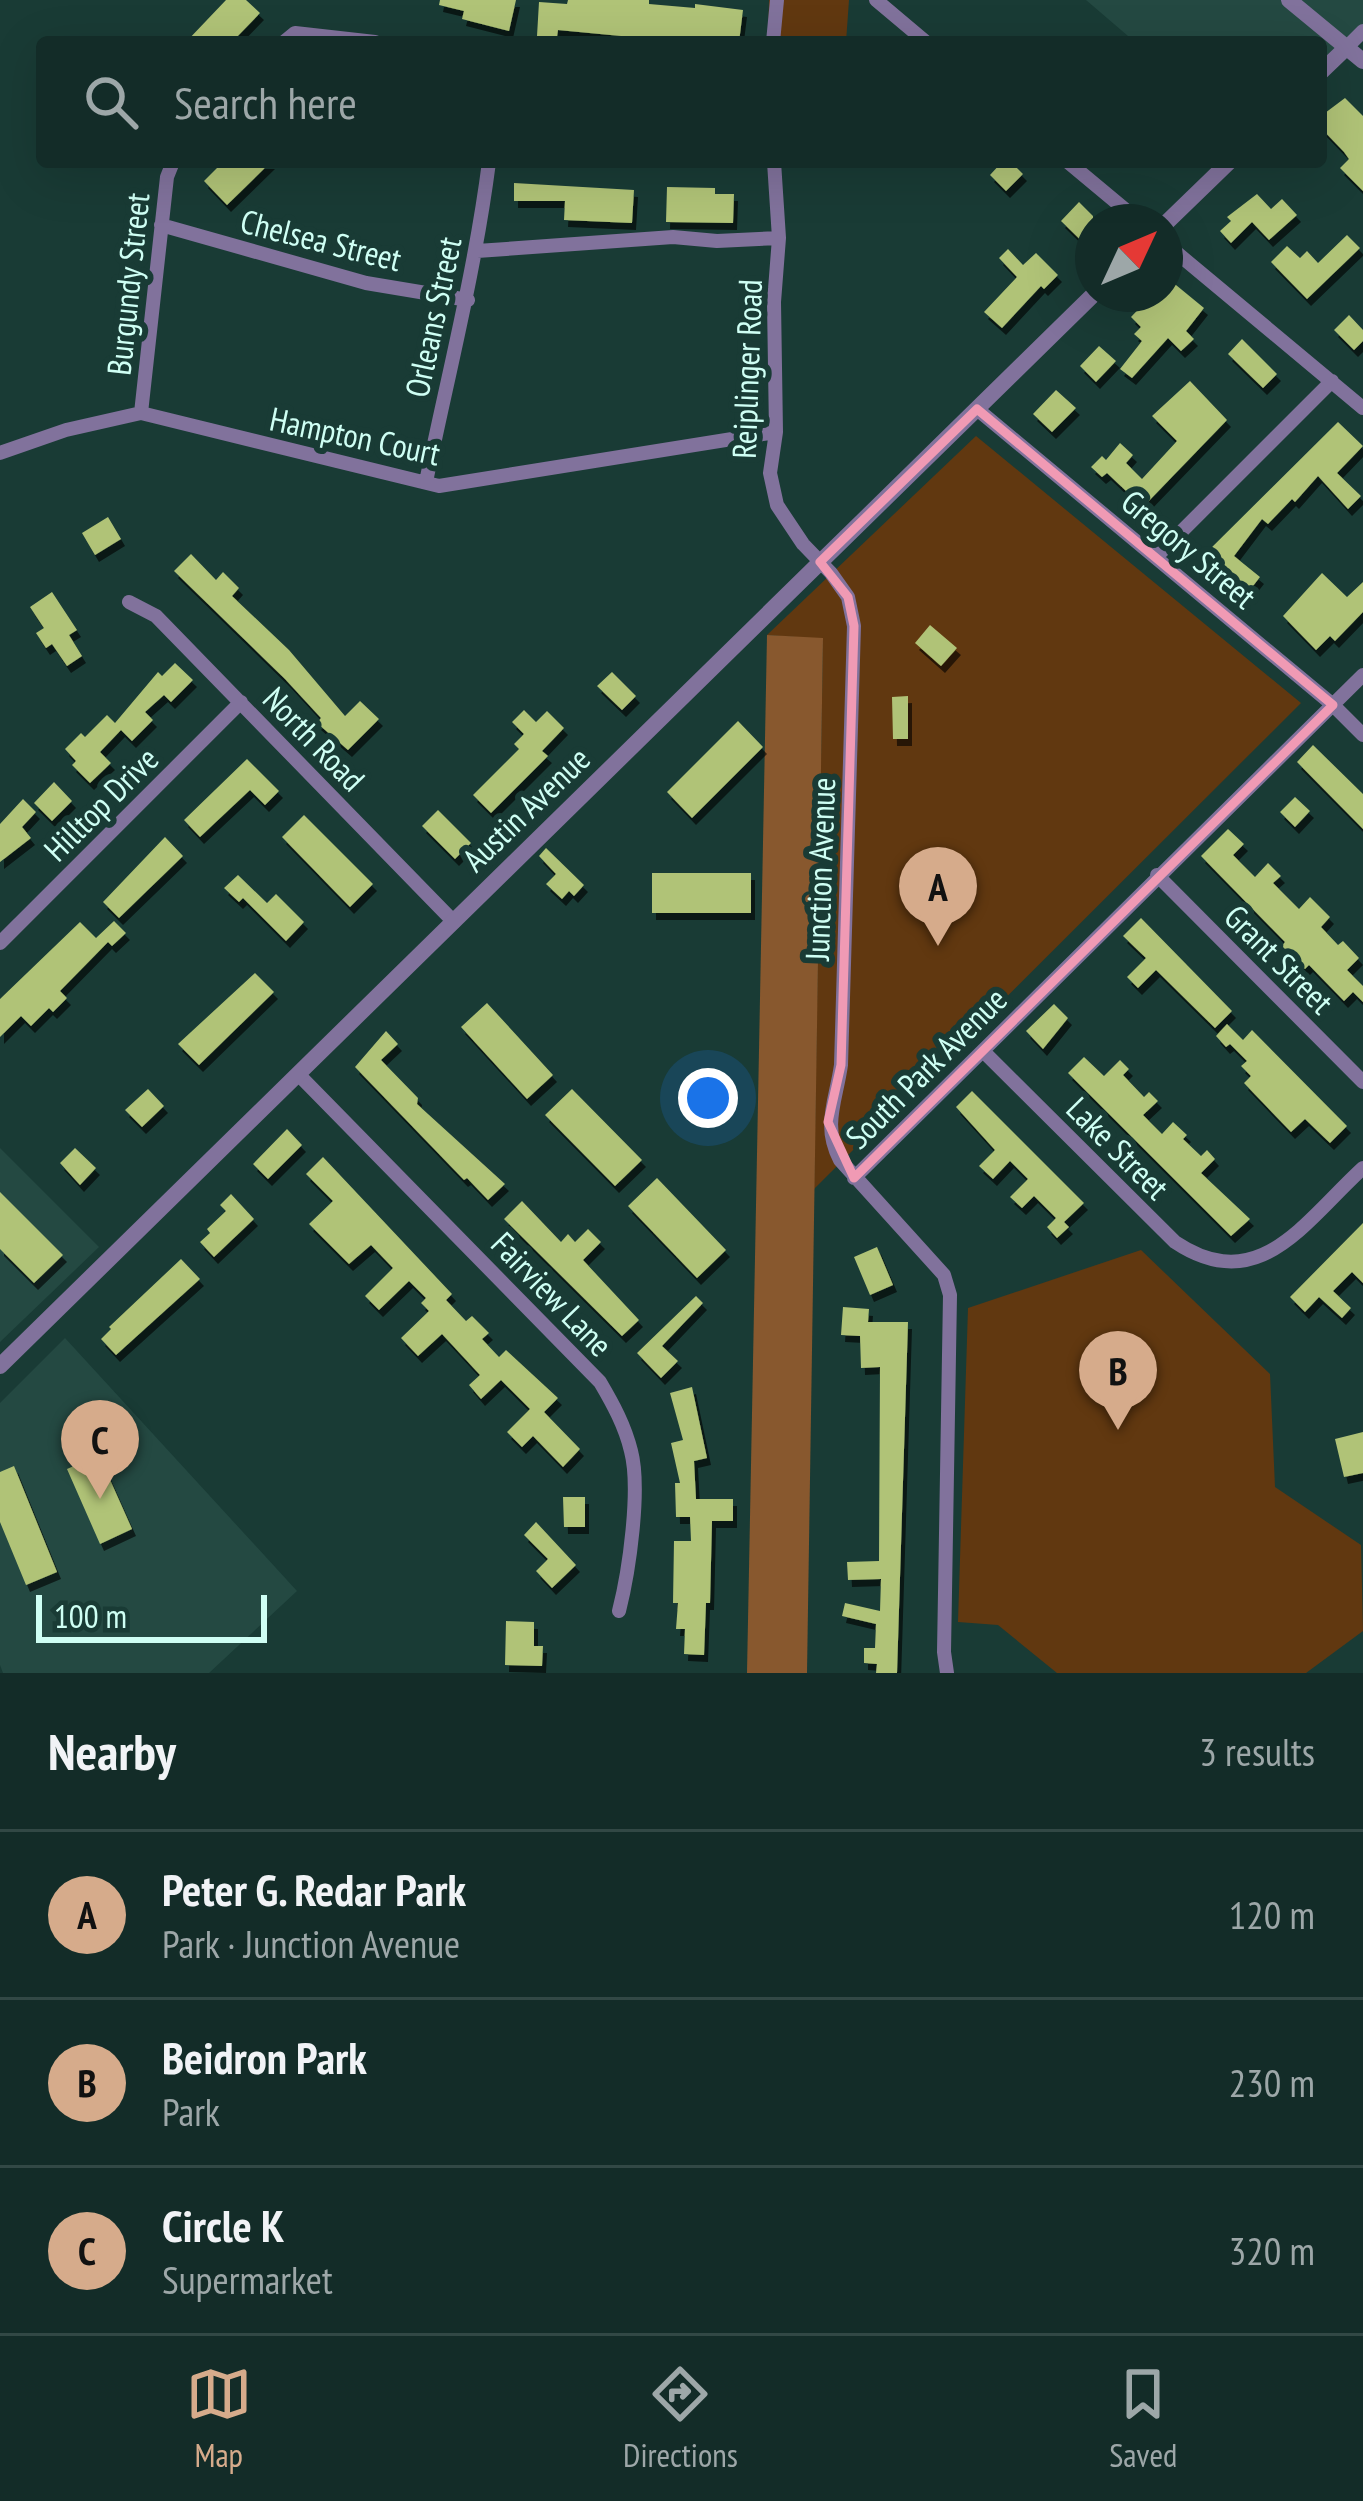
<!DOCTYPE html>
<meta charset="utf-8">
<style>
body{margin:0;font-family:"PT Sans Narrow",sans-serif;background:#203834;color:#f1f3f6}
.compass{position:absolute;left:1075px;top:204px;width:108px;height:108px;border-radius:50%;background:#132c28;box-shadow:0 12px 48px #0002;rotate:46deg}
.scale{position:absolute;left:36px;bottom:30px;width:231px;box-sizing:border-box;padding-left:12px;border:6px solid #cffff4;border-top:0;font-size:33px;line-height:42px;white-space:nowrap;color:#cffff4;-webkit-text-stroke:9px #193b35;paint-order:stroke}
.you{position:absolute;left:708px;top:1098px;width:42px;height:42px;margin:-30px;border:9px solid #fff;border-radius:50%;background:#1a73e8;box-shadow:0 0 0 18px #1a73e833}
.badge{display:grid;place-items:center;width:78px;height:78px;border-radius:50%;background:#d6ab8b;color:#111;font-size:39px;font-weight:700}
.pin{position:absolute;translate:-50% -99px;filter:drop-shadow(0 3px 6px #0008)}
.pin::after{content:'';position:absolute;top:63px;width:42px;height:36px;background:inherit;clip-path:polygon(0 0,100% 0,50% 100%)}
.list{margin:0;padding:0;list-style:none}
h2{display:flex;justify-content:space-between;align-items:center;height:156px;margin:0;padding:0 48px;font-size:51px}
h2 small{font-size:39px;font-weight:400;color:#9da7a8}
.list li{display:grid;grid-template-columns:78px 1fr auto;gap:36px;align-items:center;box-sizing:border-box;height:168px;padding:0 48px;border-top:3px solid #324845}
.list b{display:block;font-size:45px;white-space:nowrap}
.list p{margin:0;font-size:39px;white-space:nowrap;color:#9da7a8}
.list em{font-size:39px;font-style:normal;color:#9da7a8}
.icon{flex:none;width:66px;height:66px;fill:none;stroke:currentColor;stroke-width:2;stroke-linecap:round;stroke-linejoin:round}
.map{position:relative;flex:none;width:1363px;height:1673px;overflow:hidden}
.search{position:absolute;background:#132c28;box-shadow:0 12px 48px #0002;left:36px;right:36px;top:36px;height:132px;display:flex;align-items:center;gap:30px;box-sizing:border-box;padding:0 42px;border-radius:12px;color:#9da7a8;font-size:45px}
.sheet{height:660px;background:#132c28}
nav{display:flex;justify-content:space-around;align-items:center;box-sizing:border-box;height:168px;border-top:3px solid #324845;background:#132c28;font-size:33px;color:#9da7a8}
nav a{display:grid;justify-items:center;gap:6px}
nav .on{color:#d6ab8b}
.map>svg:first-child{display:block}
.built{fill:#244942}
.green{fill:#613810}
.forest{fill:#88582e}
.building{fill:#b0c377;filter:url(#shadow)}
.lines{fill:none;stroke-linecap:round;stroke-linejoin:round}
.minor{stroke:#81729c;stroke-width:14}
.tertiary{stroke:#81729c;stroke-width:16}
.marked{fill:none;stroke:#f09ab4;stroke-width:9;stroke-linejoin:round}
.labels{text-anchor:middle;stroke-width:12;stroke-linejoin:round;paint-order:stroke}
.street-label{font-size:33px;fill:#cffff4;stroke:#193b35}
</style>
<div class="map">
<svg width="1363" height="1673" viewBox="0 0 1363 1673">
<defs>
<filter id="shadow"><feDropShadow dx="4" dy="7" stdDeviation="0" flood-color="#0009"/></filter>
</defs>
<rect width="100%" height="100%" fill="#193b35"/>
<path class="built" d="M1086 0H1363V27L1321 72V42H1135Z
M0 1148 99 1247 0 1342Z
M65 1338 297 1591 209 1673H3L0 1665V1403Z"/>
<path class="green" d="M769 0H849L846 42H768Z
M976 436 1301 703 814 1189 823 639 767 635Z
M1141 1250 1270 1374 1275 1487 1361 1545 1363 1631 1306 1673H1057L998 1625 958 1622 968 1308Z"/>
<path class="forest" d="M767 635 823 638 807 1673H747Z"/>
<path class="building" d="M226 0H246L260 13 232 42H186Z
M440 0H516L509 31 462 19 464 11 439 5Z
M568 0H649V4L695 8V4L743 10 739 42H684L558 30 557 37 537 36 539 2 567 4Z
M1345 98 1363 116V191L1340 168 1349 159 1344 152 1321 128V116Z
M223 162H271L227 205 204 181Z
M1002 162H1011L1023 174 1006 191 990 175Z
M514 183 634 190 632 223 564 220 565 201H514Z
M667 187 715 188V194H734L733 223 666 222Z
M1257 194 1271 209 1282 199 1297 215 1269 240 1252 222 1231 243 1220 231 1231 221 1227 217Z
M1079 202 1093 216V252L1061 221Z
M1347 235 1360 248 1307 299 1271 262 1287 246 1300 258 1307 251 1318 263Z
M1008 249 1023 265 1036 253 1058 275 1044 289 1041 286 1002 328 984 312 1017 277 999 258Z
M1165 276 1204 308 1186 331 1194 339 1181 351 1168 338 1132 378 1120 369 1142 341 1134 334 1141 327 1131 317 1153 294H1165Z
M1349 315 1363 330V341L1354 350 1334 330Z
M1242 339 1277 374 1263 388 1228 354Z
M1099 346 1116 361 1096 382 1080 366Z
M1190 381 1227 420 1143 507 1107 473 1102 477 1091 467 1102 456 1106 460 1120 443 1133 455 1126 463 1142 479 1177 441 1152 416Z
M1056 390 1076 408 1052 432 1033 414Z
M1338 422 1363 446 1337 473 1361 496 1348 509 1318 476 1295 502 1292 499 1268 524 1262 519 1234 556 1260 577 1249 591 1234 578 1229 583 1202 557Z
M108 517 121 539 95 555 82 533Z
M191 554 216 580 223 572 239 588 232 596 289 650 345 716 360 701 379 719 348 750 317 723 321 718 285 679 174 571Z
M1322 573 1347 597 1363 582V612L1335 641 1330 636 1316 650 1283 616Z
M52 592 77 630 69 635 82 656 67 666 52 644 46 648 36 633 44 628 30 607Z
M930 625 957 648 941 666 915 643Z
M175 663 193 680 171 702 164 695 145 712 153 720 132 741 121 730 100 752 111 763 90 783 72 765 76 761 65 749 81 733 85 737 107 715 115 723 158 672 162 676Z
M612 672 636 696 622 710 597 686Z
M908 696V739H893L892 697Z
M524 710 536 722 547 711 564 728 542 751 548 756 491 813 473 795 519 749 514 744 524 734 512 722Z
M738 721 763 747 692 818 667 792Z
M1313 745 1363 794V829L1297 762Z
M247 759 279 791 265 805 250 790 200 837 184 820Z
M54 782 72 801 52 821 34 803Z
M1295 797 1310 811 1295 827 1280 812Z
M23 799 36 812 22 827 31 838 0 862V824Z
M438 810 471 843 455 859 422 826Z
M304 815 373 884 350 907 282 837Z
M1228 829 1244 844 1233 855 1255 877 1268 863 1281 876 1273 883 1299 909 1310 897 1330 917 1321 927 1338 945 1343 941 1359 958 1347 970 1363 986V1002L1353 992 1344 1001 1309 965 1305 969 1282 946 1285 942 1201 856Z
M165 837 183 856 119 918 103 902Z
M546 848 584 885 574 896 569 891 562 899 546 884 556 874 539 856Z
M652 873H751V913H652Z
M238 875 267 903 276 894 304 922 286 941 243 898 239 902 224 888Z
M1141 918 1232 1011 1215 1028 1156 970 1138 988 1127 977 1146 958 1123 936Z
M114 921 126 933 112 946 108 942 60 991 67 998 53 1012 49 1008 31 1026 21 1016 0 1037V999L80 922 96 938Z
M255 973 274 992 199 1065 178 1044Z
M487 1003 553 1075 527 1099 461 1027Z
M1054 1004 1068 1018 1043 1049 1026 1031Z
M1227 1024 1243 1040 1252 1030 1347 1126 1330 1143 1305 1119 1291 1132 1244 1083 1251 1076 1241 1066 1247 1061 1230 1044 1226 1047 1216 1036Z
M386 1031 398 1044 381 1060 418 1098 417 1104 505 1184 488 1200 467 1178 464 1180 355 1067Z
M1084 1057 1104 1076 1120 1060 1129 1069 1123 1075 1144 1097 1149 1092 1158 1101 1143 1115 1162 1134 1173 1122 1187 1135 1183 1139 1201 1156 1207 1150 1215 1159 1201 1173 1250 1219 1231 1236 1068 1073Z
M148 1089 164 1106 142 1127 125 1110Z
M572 1089 642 1160 615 1186 545 1115Z
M972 1091 1084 1203 1064 1222 1069 1227 1057 1238 1047 1227 1056 1218 1034 1196 1022 1208 1010 1197 1028 1179 1010 1161 993 1179 979 1166 995 1150 956 1107Z
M287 1129 302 1145 268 1179 253 1164Z
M75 1148 96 1168 80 1185 60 1163Z
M323 1157 452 1294 446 1300 466 1321 472 1316 489 1333 482 1339 499 1357 506 1350 558 1398 544 1412 580 1449 563 1467 533 1436 522 1447 507 1432 530 1409 501 1380 481 1399 469 1385 480 1375 442 1334 418 1356 401 1338 429 1311 421 1303 426 1298 409 1281 379 1310 365 1296 393 1268 371 1245 349 1264 309 1224 333 1201 306 1174Z
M657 1178 726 1250 697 1278 628 1206Z
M0 1192 63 1255 34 1283 0 1249Z
M231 1194 254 1219 214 1257 200 1242 210 1233 207 1229 226 1211 220 1205Z
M522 1201 561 1242 568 1234 575 1242 588 1229 601 1242 583 1260 639 1320 622 1336 504 1219Z
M1363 1223V1283L1352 1272 1333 1291 1351 1308 1342 1318 1319 1297 1305 1312 1290 1297Z
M877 1247 893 1285 870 1295 854 1257Z
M181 1259 200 1279 116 1355 101 1339 111 1329 109 1327Z
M696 1296 703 1303 662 1346 678 1361 661 1378 637 1353Z
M843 1307 869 1309 868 1322H908L897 1673H876L877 1664 864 1663V1648H875L876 1624 842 1616 845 1603 880 1611 881 1579 848 1580 847 1562 879 1561 880 1367 861 1368 860 1336 841 1335Z
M692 1387 707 1458 694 1461 696 1499H733V1521H712L710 1603H706L704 1655 684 1654 685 1629H676L678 1603H673L674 1541H691L690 1517H676L675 1483H680L671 1443 683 1440 670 1393Z
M1363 1432V1473L1344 1477 1335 1439Z
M99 1455 132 1529 100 1544 67 1469Z
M14 1466 57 1572 26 1585 0 1522V1472Z
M563 1497H585V1527H564Z
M536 1522 576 1565 552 1588 536 1571 548 1559 524 1535Z
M506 1621 534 1622V1646H543L542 1666 505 1665Z"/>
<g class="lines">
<path class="minor" d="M876 0 926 42
M284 42 295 33 375 42
M773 42 777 0
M1346 48 1363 31
M774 162 779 238 774 302 776 432 770 473 777 505 803 544 831 573 848 597 854 626 841 1065C836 1101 822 1125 840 1160L944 1275 950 1295 944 1652 947 1673
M1068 162 1140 222
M161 225 366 283 468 300
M1165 243 1363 408
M477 251 673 237 717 241 779 238
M977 409 1333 705 1363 735
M141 413 167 177 173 162
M0 453 66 430 141 413 439 486 776 432
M426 482C448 375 475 271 489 162
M1157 556 1332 381
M129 602 156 616 454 922
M1157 875 1363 1082
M0 943 241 702
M983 1051 1175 1242C1259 1298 1304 1222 1363 1168
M298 1074 600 1382C613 1404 625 1426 631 1451 641 1489 629 1572 619 1611
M854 1178 1363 675"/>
<path class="tertiary" d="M1289 0 1363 61
M1321 72 1346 48
M1165 224 1229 162
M0 1366 1094 294"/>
</g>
<path class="marked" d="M977 409 1333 705 854 1178 828 1122 841 1065 854 626 848 597 820 562Z"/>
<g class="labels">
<g class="street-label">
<text transform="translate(321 240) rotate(14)" y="12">Chelsea Street</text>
<text transform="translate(128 284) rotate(-84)" y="12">Burgundy Street</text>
<text transform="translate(433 317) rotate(-78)" y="12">Orleans Street</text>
<text transform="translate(747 369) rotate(-88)" y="12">Reiplinger Road</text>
<text transform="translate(355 436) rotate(12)" y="12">Hampton Court</text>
<text transform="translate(1189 549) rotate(40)" y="12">Gregory Street</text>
<text transform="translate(314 739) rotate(46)" y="12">North Road</text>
<text transform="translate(101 804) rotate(-45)" y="12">Hilltop Drive</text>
<text transform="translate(526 809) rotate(-44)" y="12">Austin Avenue</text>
<text transform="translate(820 869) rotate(-88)" y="12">Junction Avenue</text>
<text transform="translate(1279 959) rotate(45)" y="12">Grant Street</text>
<text transform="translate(926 1068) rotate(-45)" y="12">South Park Avenue</text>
<text transform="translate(1118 1148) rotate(45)" y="12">Lake Street</text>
<text transform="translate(552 1294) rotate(46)" y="12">Fairview Lane</text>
</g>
</g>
</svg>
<svg class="compass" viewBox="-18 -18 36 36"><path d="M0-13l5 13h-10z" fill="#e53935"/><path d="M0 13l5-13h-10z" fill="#9da7a8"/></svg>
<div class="scale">100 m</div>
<div class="you"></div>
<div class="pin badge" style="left:938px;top:946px">A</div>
<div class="pin badge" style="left:1118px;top:1430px">B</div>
<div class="pin badge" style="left:100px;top:1499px">C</div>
<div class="search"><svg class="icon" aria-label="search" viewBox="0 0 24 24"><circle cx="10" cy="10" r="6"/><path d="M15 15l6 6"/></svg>Search here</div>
</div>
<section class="sheet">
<h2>Nearby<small>3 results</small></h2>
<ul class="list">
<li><span class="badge">A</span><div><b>Peter G. Redar Park</b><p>Park · Junction Avenue</p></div><em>120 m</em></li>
<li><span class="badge">B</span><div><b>Beidron Park</b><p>Park</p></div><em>230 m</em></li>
<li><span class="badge">C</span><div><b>Circle K</b><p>Supermarket</p></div><em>320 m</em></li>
</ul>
</section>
<nav>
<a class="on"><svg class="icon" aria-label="map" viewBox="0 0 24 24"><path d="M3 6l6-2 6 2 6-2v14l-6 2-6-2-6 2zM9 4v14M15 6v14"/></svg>Map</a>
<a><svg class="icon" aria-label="directions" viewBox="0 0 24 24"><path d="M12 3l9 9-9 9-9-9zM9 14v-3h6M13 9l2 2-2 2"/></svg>Directions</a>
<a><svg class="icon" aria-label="saved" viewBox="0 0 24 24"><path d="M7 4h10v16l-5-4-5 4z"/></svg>Saved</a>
</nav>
